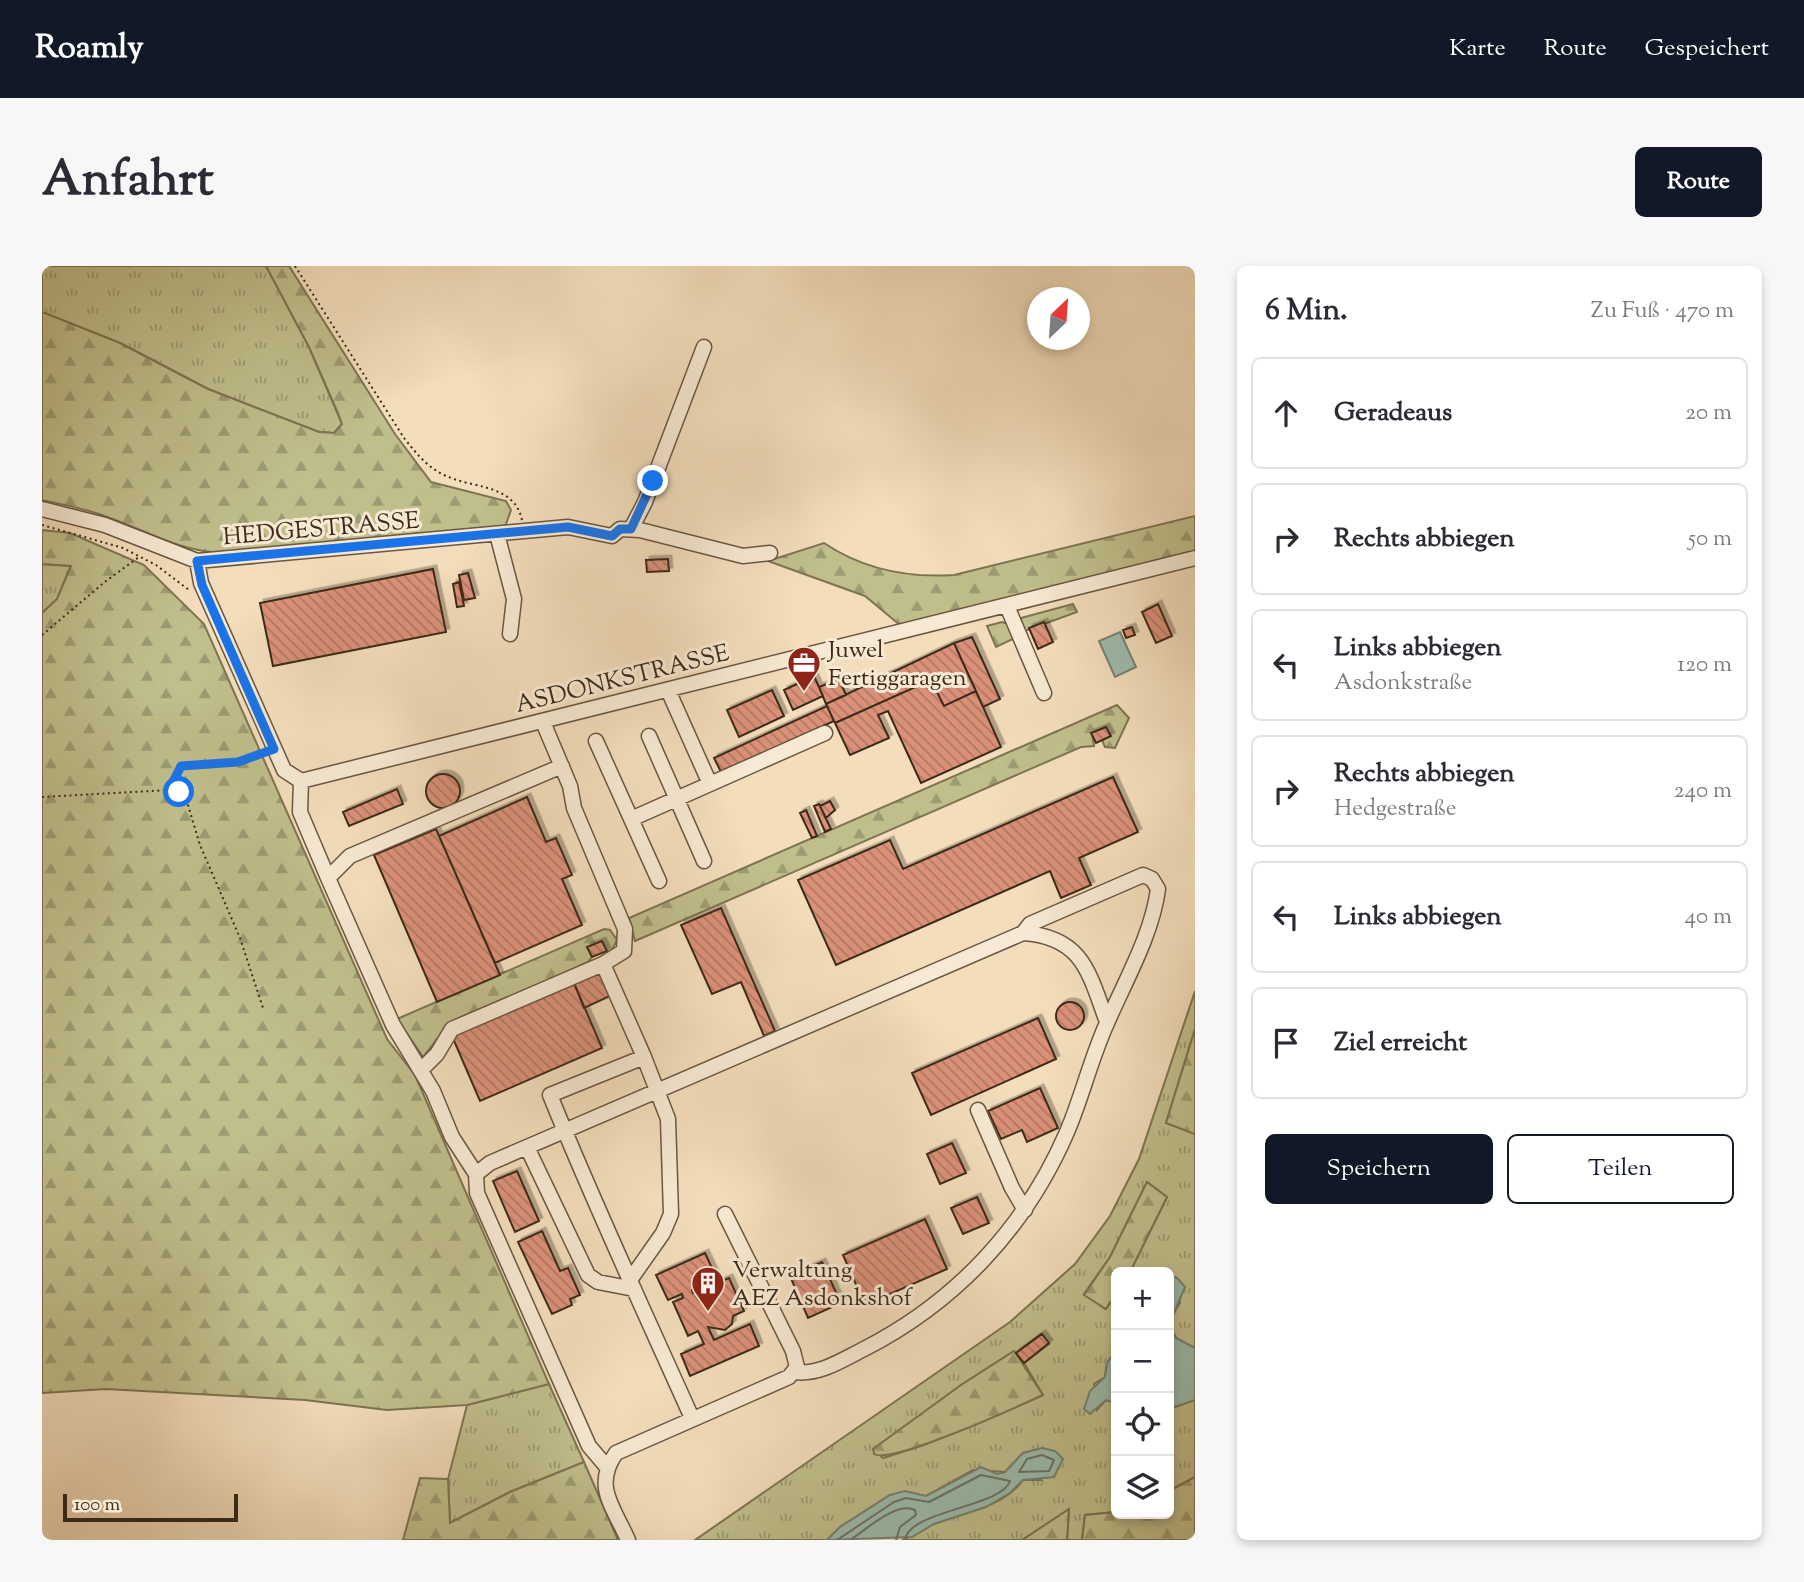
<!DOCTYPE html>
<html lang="de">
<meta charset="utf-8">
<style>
body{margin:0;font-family:"Sorts Mill Goudy",serif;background:#f7f7f7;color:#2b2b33}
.controls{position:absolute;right:21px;bottom:21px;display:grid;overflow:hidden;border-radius:10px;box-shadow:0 4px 10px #0003}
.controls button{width:63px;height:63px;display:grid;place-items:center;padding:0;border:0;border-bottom:2px solid #e1e1e2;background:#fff;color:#2b2b33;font:35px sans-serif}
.compass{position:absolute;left:985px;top:21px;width:63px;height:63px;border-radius:50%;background:#fff;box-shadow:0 4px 10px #0003;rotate:25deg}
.scale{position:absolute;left:21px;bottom:18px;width:175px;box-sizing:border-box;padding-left:7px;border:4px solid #3d2a19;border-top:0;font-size:19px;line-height:24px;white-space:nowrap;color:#3d2a19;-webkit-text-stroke:5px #f7e9d3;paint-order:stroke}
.stop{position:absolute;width:21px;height:21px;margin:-16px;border:5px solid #1a73e8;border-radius:50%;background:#fff}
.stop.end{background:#1a73e8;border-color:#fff;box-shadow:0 2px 7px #0008}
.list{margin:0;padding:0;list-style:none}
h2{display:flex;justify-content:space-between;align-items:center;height:91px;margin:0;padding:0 28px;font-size:30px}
h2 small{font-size:23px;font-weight:400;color:#7c7c81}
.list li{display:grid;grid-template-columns:46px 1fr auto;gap:21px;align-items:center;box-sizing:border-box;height:112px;margin:0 14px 14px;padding:0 14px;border:2px solid #e1e1e2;border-radius:10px}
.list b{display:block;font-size:26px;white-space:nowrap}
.list p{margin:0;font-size:23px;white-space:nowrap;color:#7c7c81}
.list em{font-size:23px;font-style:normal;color:#7c7c81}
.actions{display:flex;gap:14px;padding:21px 28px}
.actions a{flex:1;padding:16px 0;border:2px solid #111827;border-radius:10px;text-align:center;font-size:24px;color:#111827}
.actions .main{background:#111827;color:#fff}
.icon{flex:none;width:38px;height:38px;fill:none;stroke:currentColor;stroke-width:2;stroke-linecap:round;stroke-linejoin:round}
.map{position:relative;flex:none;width:1153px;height:1274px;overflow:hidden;border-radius:10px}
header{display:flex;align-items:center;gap:42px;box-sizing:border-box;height:98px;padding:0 35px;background:#111827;color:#fff}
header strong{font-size:33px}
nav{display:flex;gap:38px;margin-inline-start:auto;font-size:24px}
.intro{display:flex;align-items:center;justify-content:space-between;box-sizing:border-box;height:168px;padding:0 42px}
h1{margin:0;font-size:49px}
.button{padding:18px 32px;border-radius:10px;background:#111827;color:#fff;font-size:24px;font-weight:700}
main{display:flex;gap:42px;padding:0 42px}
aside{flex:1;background:#fff;border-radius:10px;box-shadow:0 4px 10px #0003}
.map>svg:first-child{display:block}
.grass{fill:url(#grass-tufts);stroke:#7e7452;stroke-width:2;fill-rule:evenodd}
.forest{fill:url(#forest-firs);stroke:#7e7452;stroke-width:2}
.water{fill:#9cbcad;stroke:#768272;stroke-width:2}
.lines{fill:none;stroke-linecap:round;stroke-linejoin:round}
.shore{stroke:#6c7363;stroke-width:2}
.building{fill:url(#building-back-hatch);stroke:#3d2a19;stroke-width:2;filter:url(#shadow)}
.minor-casing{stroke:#6a5742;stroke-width:17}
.path{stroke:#3d2a19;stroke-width:2;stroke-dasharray:2 3.5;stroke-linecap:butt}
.minor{stroke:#f7e9d3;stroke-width:14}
.route{stroke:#1a73e8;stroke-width:9}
.labels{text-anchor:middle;stroke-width:6;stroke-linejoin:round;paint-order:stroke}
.street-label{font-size:24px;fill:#3d2a19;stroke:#f7e9d3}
.poi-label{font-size:24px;fill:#3d2a19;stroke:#f7e9d3;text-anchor:start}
</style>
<header>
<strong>Roamly</strong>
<nav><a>Karte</a><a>Route</a><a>Gespeichert</a></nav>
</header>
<div class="intro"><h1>Anfahrt</h1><a class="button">Route</a></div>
<main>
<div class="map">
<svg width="1153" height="1274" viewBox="0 0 1153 1274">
<defs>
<pattern id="grass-tufts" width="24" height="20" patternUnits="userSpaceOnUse" patternTransform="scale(1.75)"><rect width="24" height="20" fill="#c0bf8c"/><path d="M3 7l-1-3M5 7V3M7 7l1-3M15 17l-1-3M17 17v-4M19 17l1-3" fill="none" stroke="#9d9b72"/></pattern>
<pattern id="forest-firs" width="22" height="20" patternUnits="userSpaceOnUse" patternTransform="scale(1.75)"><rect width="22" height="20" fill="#c0bf8c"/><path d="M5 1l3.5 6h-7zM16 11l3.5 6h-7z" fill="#9d9b72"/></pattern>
<pattern id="building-back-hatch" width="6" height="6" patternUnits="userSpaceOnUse" patternTransform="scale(1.75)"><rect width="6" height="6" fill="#db9179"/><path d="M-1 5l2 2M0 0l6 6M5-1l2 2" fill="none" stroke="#b37762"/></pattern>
<filter id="shadow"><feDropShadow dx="3.5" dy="-3.5" stdDeviation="0" flood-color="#0004"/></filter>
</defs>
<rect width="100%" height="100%" fill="#f3ddbb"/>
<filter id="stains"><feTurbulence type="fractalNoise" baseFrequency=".00286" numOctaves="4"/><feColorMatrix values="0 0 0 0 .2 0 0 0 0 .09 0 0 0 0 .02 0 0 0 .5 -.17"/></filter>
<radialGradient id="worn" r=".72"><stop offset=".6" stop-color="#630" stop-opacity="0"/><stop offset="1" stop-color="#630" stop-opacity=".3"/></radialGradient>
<path class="grass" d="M0 0H224L267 81 300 158 292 167 277 166 166 123 78 77 0 46Z
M0 298 29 300 15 333 0 347Z
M1153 725V763L1124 857 1153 868V1082C1125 1072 1122 1060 1138 1037L1135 1012 1127 1010V1006H1088L1125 931 1105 916 1068 991 1042 1028 1063 1043 1074 1029V1085L1065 1097 1063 1111 1052 1118 1055 1144 1064 1134 1074 1137V1246L1043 1249 1040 1274H1025L1027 1244 980 1274H860C872 1270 881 1262 894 1257 923 1246 962 1241 981 1214H999L981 1187 963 1206 931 1204 884 1230 848 1229 798 1261 785 1274H653L968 1056 1033 998 1068 950 1097 893ZM999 1068 1007 1078 982 1097 1001 1129 882 1179 841 1192 832 1183 919 1119 972 1085 974 1087Z
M507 1118 542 1196 468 1226 408 1257 406 1213 425 1139Z
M1153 1134V1211L1127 1225V1143Z"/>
<path class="forest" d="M224 0H247L353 168 389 216 464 235 469 244 463 261 180 287C137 285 107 266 68 252 46 243 23 239 0 234V46L78 77 166 123 277 166 292 167 300 158 296 147 267 81Z
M1153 250V286L859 360 823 330 726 295 782 277C822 304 865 312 912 309Z
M0 264 28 267 102 299 162 358 345 773 373 809 507 1118 425 1139 345 1144 263 1134 64 1123 0 1127V347L15 333 29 300 0 298Z
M1031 338 1035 346 980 366 979 352Z
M960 356 966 358 973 372 954 381 945 360Z
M1075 439 1087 452 1073 482 1063 481 1060 474 1068 470 1064 461 1050 467 1052 480 1039 481 593 675 587 652Z
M562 663 568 664 575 674 569 686 546 682 550 691 546 696 406 760 381 791 355 753Z
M1153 763V868L1124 857Z
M1105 916 1125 931 1088 1006H1074V1029L1064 1043 1042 1029 1068 991Z
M972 1085 1001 1129C977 1140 848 1199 832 1188L831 1183 919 1119Z
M542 1196 576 1274H361L378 1212 406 1213 408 1257 468 1226Z
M1153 1211V1274H1040L1043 1249 1074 1246 1127 1248V1225Z
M1027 1243 1025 1274H980Z"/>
<path class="water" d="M1078 366 1094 401 1073 411 1057 375Z
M1127 1010 1135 1012 1143 1021 1127 1058 1134 1072 1153 1082V1134L1127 1143Z
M1074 1085V1137L1064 1134 1048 1148 1042 1143 1048 1125 1063 1111 1065 1097Z
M1000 1182 1013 1185 1021 1193 1012 1211 981 1214 968 1227 944 1241 892 1258 870 1271 785 1274 798 1261 848 1229 863 1225 884 1230 939 1201 955 1208 963 1206 981 1187Z"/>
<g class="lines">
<path class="shore" d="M1000 1189 1012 1194 1007 1205 977 1206 985 1193Z
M795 1274 852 1236 864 1232 887 1236 939 1209 968 1215C960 1241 867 1244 863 1274
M808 1274C824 1264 854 1235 873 1244L874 1249 858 1261 854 1274"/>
</g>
<path class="building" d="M626 293 627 305 605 306 604 294Z
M391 303 404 366 231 400 218 337Z
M426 307 433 332 422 334 417 309Z
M417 316 422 340 415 341 411 318Z
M1116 338 1130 370 1114 377 1100 346Z
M1002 356 1011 376 996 383 987 362Z
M1090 361 1093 369 1084 372 1081 364Z
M930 371 958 433 941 441 912 377Z
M912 377 934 425 902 440 889 414 793 457 784 438Z
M772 410 781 430 751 444 742 424Z
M797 413 804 429 784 438 777 421Z
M889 414 902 440 934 425 959 481 879 517 846 445 836 449 847 472 808 489 793 457Z
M730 424 742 450 697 471 685 444Z
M785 440 792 455 679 506 672 492Z
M1064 461 1069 470 1054 477 1049 467Z
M384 525a17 17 0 1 1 34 0a17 17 0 1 1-34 0Z
M1071 511 1096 566 1037 592 1049 619 1019 632 1008 605 794 699 756 614 848 574 861 603Z
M355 523 361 538 307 560 301 546Z
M485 531 504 576 514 572 530 609 520 613 540 659 453 697 397 570Z
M788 535 793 544 784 552 778 540Z
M777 538 789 563 783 566 772 540Z
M764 544 775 570 770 572 758 547Z
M394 563 458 709 395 736 332 589Z
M679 642 733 765 722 770 699 716 670 728 639 659Z
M560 675 565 685 550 691 545 681Z
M557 706 568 730 542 742 532 717Z
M532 717 560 782 438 835 410 770Z
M1014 750a14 14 0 1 1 28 0a14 14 0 1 1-28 0Z
M996 752 1014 793 889 849 870 807Z
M998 822 1016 862 985 876 980 864 959 873 946 845Z
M910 877 924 907 898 918 885 888Z
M475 905 497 955 473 966 451 915Z
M935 931 947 957 921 968 909 942Z
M883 953 905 1003 823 1039 801 989Z
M500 965 518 1005 526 1002 538 1029 528 1033 530 1039 510 1048 476 976Z
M663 987 675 1013 650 1024 651 1027 687 1012 702 1045 691 1050 690 1058 683 1064 666 1061 672 1074 708 1058 717 1080 648 1110 639 1088 662 1078 656 1065 646 1070 631 1036 641 1032 640 1028 626 1034 614 1009Z
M780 996 799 1037 766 1052 748 1010Z
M1000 1068 1007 1077 982 1097 974 1087Z"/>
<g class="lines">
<defs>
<path id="minor" d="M0 243 63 259 155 295 526 261 570 270 578 263 598 264 701 290 728 287
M589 263 603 236 662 81
M455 268 472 333 468 368
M155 295 159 317 242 504 259 515 1153 292
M965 340 1002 427
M626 424 668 518
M501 456 528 520 532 542 583 663 582 685 561 698
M607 470 662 595
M554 475 617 615
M259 515 258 546 286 612 351 759 391 825 410 871 434 908
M589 553 783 467
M286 612 308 590 520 500
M379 804 395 788 410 763 561 698 602 791
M936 844 970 922 983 944
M485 881 546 1009 556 1016 592 1023
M588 1014 621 967 629 948 626 853 602 791 508 829C552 938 602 1045 650 1152
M753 1106C778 1109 800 1094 822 1083 914 1036 984 961 1025 866 1040 831 1049 792 1065 757 1083 715 1110 669 1116 623L1110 613 1101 609 988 658 981 667
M564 1200 547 1180 435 927 434 908 448 897 981 667C1041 671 1047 707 1065 756
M586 1274C571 1240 551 1220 574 1187L747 1111 755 1101 751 1085 683 948"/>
</defs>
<use href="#minor" class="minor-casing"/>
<path class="path" d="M253 0 362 172C374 187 385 201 402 209 430 223 472 217 480 254
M0 259 81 282 114 299 147 324
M0 369 64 315 97 291
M128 522 139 500 196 496 222 488
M0 531 127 524 143 529 158 579 198 672 221 742"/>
<use href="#minor" class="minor"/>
</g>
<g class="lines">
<path class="route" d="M137 526 127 524 139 500 196 496 232 483 160 319 155 295 526 261 570 270 578 263H589L611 215"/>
</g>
<defs>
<symbol id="office-pin" viewBox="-11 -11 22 30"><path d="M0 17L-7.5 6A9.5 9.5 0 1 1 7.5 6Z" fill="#8f2418" stroke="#f7e9d3"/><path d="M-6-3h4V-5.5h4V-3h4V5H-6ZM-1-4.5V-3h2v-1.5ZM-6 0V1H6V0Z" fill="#fff"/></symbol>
<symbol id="building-pin" viewBox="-11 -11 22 30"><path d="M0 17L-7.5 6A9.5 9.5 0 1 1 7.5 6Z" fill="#8f2418" stroke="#f7e9d3"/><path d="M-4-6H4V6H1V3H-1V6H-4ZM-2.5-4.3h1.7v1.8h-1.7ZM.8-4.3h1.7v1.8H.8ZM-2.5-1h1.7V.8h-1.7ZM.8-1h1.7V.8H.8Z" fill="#fff"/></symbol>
</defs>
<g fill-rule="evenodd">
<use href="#office-pin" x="743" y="378" width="38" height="52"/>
<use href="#building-pin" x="647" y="998" width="38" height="52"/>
</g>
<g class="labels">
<g class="street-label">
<text transform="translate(279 262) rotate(-5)" y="8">HEDGESTRASSE</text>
<text transform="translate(580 412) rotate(-14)" y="8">ASDONKSTRASSE</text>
</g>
<g class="poi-label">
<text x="786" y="391">Juwel<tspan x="786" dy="28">Fertiggaragen</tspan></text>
<text x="690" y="1011">Verwaltung<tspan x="690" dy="28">AEZ Asdonkshof</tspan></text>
</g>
</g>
<rect width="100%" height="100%" filter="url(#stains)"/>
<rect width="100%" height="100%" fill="url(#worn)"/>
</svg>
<div class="controls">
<button>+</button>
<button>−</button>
<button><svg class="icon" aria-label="locate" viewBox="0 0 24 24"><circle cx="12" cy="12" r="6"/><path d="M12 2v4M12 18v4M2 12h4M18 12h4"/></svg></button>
<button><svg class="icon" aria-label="layers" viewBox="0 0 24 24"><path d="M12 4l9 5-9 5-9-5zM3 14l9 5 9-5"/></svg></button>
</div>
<svg class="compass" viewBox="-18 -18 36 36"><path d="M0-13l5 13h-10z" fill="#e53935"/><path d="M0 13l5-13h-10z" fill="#7c7c81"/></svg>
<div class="scale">100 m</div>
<div class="stop" style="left:137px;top:526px"></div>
<div class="stop end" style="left:611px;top:215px"></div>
</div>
<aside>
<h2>6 Min.<small>Zu Fuß · 470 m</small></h2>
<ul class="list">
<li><svg class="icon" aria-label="ahead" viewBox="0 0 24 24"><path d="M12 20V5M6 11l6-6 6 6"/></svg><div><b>Geradeaus</b></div><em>20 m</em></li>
<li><svg class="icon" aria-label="right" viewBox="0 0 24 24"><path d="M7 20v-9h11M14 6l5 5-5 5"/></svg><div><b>Rechts abbiegen</b></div><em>50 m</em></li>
<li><svg class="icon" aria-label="left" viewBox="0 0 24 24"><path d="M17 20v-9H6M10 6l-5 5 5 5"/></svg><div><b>Links abbiegen</b><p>Asdonkstraße</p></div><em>120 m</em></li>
<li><svg class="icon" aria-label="right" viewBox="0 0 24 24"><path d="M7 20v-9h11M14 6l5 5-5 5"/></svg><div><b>Rechts abbiegen</b><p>Hedgestraße</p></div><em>240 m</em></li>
<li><svg class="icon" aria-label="left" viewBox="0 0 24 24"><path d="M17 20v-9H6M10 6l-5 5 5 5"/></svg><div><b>Links abbiegen</b></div><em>40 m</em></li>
<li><svg class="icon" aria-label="arrive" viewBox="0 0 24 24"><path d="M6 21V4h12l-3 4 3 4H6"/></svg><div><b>Ziel erreicht</b></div></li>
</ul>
<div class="actions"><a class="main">Speichern</a><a>Teilen</a></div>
</aside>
</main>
